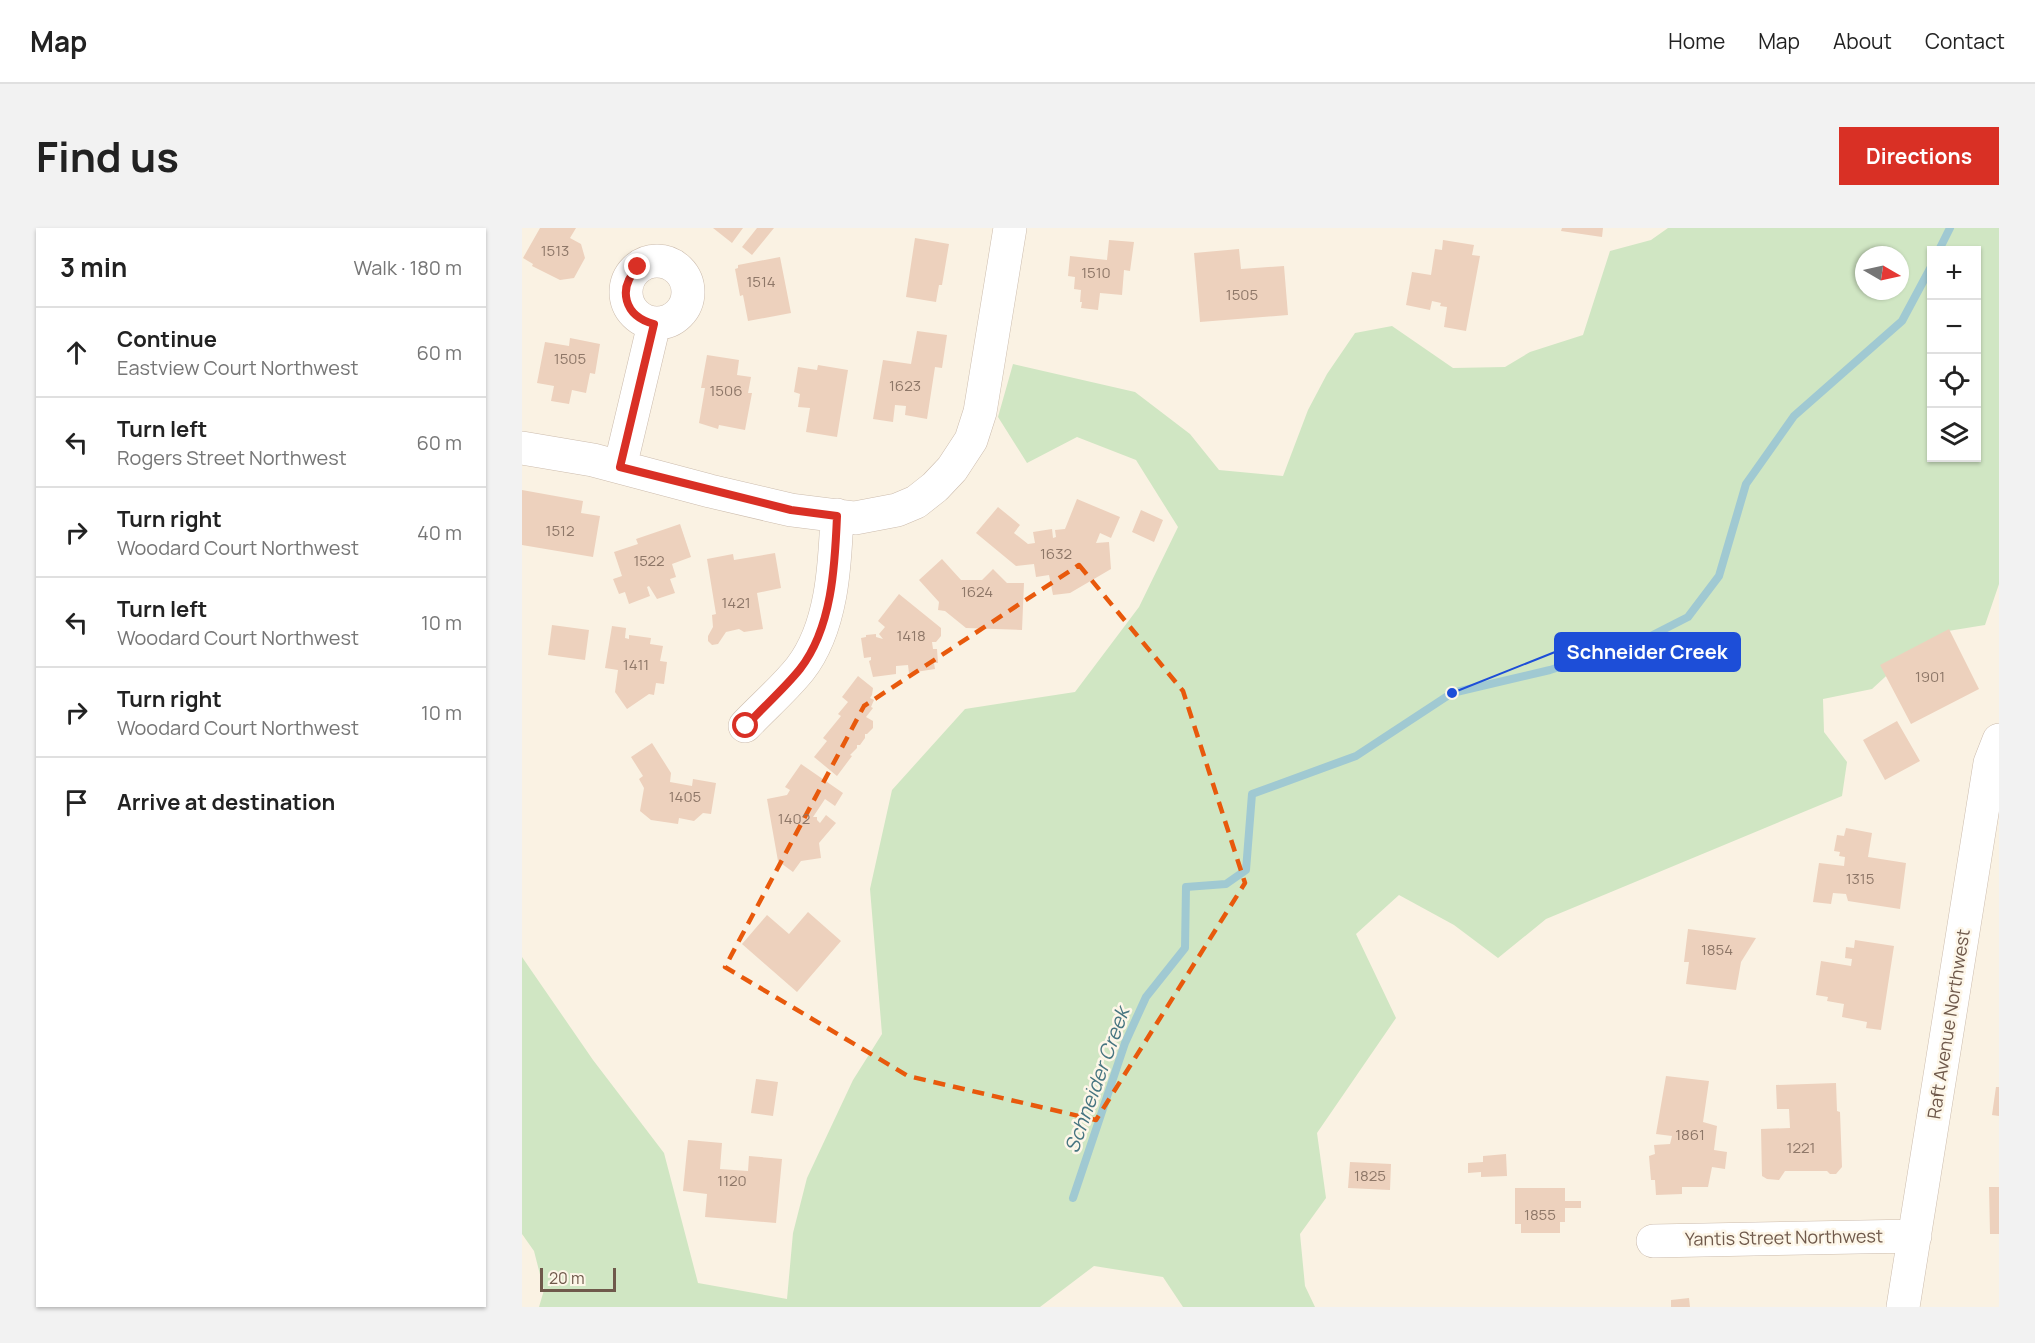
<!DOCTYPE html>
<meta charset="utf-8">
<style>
body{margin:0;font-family:Manrope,sans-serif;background:#f2f2f2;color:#222}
.controls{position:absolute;right:18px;top:18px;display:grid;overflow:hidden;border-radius:0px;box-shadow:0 2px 4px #0004}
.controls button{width:54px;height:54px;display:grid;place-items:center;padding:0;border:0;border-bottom:2px solid #e0e0e0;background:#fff;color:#222;font:30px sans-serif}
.compass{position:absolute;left:1333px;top:18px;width:54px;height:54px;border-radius:50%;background:#fff;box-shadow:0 2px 4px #0004;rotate:99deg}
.scale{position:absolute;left:18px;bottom:15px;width:76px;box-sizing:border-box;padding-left:6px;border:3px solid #6f594b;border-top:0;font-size:16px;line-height:21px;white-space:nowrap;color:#6f594b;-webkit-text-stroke:4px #fdf6e8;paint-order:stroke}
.stop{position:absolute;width:18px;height:18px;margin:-14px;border:4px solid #d93025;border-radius:50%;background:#fff}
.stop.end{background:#d93025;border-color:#fff;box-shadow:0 2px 6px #0008}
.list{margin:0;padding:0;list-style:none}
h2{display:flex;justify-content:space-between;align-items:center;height:78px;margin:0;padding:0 24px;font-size:26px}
h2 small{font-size:20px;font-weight:400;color:#767676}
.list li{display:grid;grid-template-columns:39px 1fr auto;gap:18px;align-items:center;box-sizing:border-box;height:90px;padding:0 24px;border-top:2px solid #e0e0e0}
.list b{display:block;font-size:22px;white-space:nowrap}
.list p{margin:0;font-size:20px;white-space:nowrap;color:#767676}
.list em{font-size:20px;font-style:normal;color:#767676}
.icon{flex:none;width:33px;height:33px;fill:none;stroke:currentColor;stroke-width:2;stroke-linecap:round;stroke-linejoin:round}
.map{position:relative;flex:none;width:1477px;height:1079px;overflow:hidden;border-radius:0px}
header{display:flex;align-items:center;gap:36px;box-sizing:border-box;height:84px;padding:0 30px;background:#fff;border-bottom:2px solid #e0e0e0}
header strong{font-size:28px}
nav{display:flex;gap:33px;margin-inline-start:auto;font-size:21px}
.intro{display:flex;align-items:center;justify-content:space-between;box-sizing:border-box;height:144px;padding:0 36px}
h1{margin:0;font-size:42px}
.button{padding:15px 27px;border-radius:0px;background:#d93025;color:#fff;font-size:21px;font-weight:700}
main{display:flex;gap:36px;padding:0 36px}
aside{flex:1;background:#fff;border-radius:0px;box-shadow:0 2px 4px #0004}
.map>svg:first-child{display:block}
.green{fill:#d0e6c3;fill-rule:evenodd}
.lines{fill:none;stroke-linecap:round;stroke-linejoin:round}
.stream{stroke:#a0c9d2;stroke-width:8}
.building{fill:#edd1bd}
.minor-casing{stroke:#ccbcad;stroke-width:34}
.minor{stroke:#fff;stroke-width:33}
.route{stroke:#d93025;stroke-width:8}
.marked{fill:none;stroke:#e8590c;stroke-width:4.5;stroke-dasharray:12 8;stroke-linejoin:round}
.labels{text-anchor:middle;stroke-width:5;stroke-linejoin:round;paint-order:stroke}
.number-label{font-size:15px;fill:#8e7768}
.street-label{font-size:18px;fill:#6f594b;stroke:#fdf6e8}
.water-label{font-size:20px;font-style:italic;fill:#477581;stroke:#fdf6e8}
.leader{fill:none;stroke:#1d4ed8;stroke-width:2}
.callout-dot{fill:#1d4ed8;stroke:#fdf6e8;stroke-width:2}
.callout{fill:#1d4ed8;stroke:#1d4ed8;stroke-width:2}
.callout-label{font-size:20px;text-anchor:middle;font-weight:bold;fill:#fff}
</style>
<header>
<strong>Map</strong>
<nav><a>Home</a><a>Map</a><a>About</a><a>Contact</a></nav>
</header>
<div class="intro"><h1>Find us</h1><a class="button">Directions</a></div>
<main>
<aside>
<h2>3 min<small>Walk · 180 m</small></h2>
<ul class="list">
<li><svg class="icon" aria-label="ahead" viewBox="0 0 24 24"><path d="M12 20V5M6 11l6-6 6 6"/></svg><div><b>Continue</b><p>Eastview Court Northwest</p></div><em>60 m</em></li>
<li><svg class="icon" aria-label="left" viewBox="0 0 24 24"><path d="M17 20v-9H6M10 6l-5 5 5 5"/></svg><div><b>Turn left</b><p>Rogers Street Northwest</p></div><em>60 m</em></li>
<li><svg class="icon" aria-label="right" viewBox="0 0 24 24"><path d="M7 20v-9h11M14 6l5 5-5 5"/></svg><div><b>Turn right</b><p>Woodard Court Northwest</p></div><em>40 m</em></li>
<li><svg class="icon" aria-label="left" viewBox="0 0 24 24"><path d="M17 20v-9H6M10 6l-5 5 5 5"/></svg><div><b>Turn left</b><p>Woodard Court Northwest</p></div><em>10 m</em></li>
<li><svg class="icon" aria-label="right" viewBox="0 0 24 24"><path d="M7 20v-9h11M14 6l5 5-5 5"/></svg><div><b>Turn right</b><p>Woodard Court Northwest</p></div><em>10 m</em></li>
<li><svg class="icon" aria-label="arrive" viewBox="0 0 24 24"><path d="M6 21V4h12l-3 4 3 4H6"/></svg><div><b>Arrive at destination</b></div></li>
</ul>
</aside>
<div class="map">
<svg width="1477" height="1079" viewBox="0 0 1477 1079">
<rect width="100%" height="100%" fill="#faf2e3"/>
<path class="green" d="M1146 0H1477V356L1463 397 1426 403 1388 426 1350 461 1301 471 1302 504 1325 534 1320 568 1024 691 976 730 932 697 877 667 834 706 874 790 795 905 804 970 778 1006 783 1058 793 1079H661L641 1049 572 1038 518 1079H17L22 1062 12 1023 0 1006V729L71 832 142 925 176 1055 265 1071 271 1005 285 950 331 852 360 806 348 661 370 562 443 481 553 464 617 379 656 299 614 232 555 209 505 235 476 189 491 136 613 164 668 206 697 242 761 248 786 182 805 146 833 105 870 98 931 140 983 139 1008 124 1061 107 1088 23 1129 12ZM1410 22H1454V230H1410ZM1342 27H1378V63H1342Z"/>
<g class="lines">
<path class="stream" d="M1417 22 1428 0
M551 970 603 815 624 769 663 720 664 659 704 656 724 642 730 566 834 528 930 465 1028 442 1119 413 1166 389 1197 348 1224 256 1272 188 1380 93 1410 37"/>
</g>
<path class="building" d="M18 0H54L48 10 59 16 63 30 52 50 38 52 10 38 11 36 1 30Z
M191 0H221L210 15Z
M235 0H252L230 27 220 19Z
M1040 0H1081L1080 9 1039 3Z
M393 10 427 16 420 57H417L414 74 384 69Z
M587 12 612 14 608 43 602 42 600 67 578 65 576 82 559 80 560 74H558L559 62 552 61 553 49 546 48 548 28 585 32Z
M921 12 952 17 950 27 958 28 944 103 922 99 925 79 918 78 919 75 910 73 908 82 884 77 890 44 909 47 913 21 920 22Z
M717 21 719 41 762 38 766 87 678 94 672 25Z
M258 29 269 85 226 93 221 67 218 68 213 41 216 40V37Z
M395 103 425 107 420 140 413 139 405 191 383 187 384 178 373 177 371 194 351 191 361 132 389 136Z
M48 110 78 116 73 146 68 145 64 165 50 162 47 176 29 173 32 158 15 155 23 114 47 118Z
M185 127 217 132 215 147 229 149 226 165H230L223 202 197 197 196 201 177 195 183 160H179Z
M296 137 326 142 315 209 284 204 288 180 276 179 278 166 272 164 276 139 295 142Z
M0 262 61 273 59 285 78 288 71 329 0 317Z
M555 271 598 289 589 310 578 305 574 315 587 314 589 341 548 365 531 367 527 347 514 349 512 336 494 338 454 305 476 279 498 297 492 305 506 316 513 315 511 304 530 301 531 310 534 309 533 302 543 301Z
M619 282 641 292 632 314 610 304Z
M158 296 169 329 150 336 154 349 148 351 153 365 135 371 127 358 125 359 128 368 107 376 103 364 97 366 91 351 100 348 92 324 116 316 114 311Z
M253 325 259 360 235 365 241 401 222 404 217 401 204 404 196 416 190 417 186 413V408L191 399 190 387 194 386 185 331 211 326 212 332Z
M420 331 439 352H460L471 341 485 355H502L500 402 444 400 423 383 416 382 417 374 397 352Z
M377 366 419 400V408L414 414H410L411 421H415L416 435H412L413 441 387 445 386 437 374 438V446L351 449 347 433 349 432V429L342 430 339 410 344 409V407L354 406V409L361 411 357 406 363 399 356 393Z
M30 397 67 402 63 432 26 427Z
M90 398 104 400 103 410 107 411V407L129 410 128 416 141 418 138 433 145 434 142 456 134 455 132 467 127 466 105 481 93 464 96 442 83 440Z
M1427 401 1457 461 1389 496 1358 437Z
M336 448 351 460 350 467 348 470 352 472 349 479 351 480 344 489 351 493V500L345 506H343V510L338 517H335V520L328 527 330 528 315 548 292 529 305 513 301 510 319 488 316 486 326 474 320 469Z
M1375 493 1398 533 1363 552 1341 512Z
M130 515 149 545 148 554 170 558 171 551 194 555 189 586 181 585 172 593 157 590 156 596 129 592 118 583 122 560 117 551 121 548 109 529Z
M279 536 321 565 313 578 303 571 291 589H295V592L298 595 304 587 314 595 297 615 299 630 279 633 271 644 256 633 245 571 265 567 268 562 263 559Z
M1324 600 1350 605 1346 629 1384 635 1378 681 1326 673 1324 666 1311 665 1309 676 1291 674 1297 635 1322 638 1323 629 1317 628 1318 624 1312 623 1315 607 1322 608Z
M286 684 319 713 275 764 220 716 245 687 267 706Z
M1166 701 1234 710 1219 734 1214 762 1164 756 1167 734H1162Z
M1333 712 1372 718 1359 802 1344 800 1345 794 1320 789 1322 776 1305 773 1306 769 1294 767 1299 733 1329 738 1330 731 1323 730 1324 719 1332 720Z
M1144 848 1187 853 1181 894 1195 898 1192 922 1205 924 1203 941 1190 939 1186 959H1160V966L1134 967 1133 952H1129L1127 928 1133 926 1132 917 1148 916 1150 908 1134 906Z
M234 851 256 854 251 888 229 885Z
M1314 855 1315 883 1318 884 1320 939 1314 946H1308L1305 943H1263L1257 952 1245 951 1240 948 1239 901 1268 900 1267 881H1255L1254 857Z
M1474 859H1477V888L1470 887Z
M166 912 200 915 198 941 226 943 227 928 260 931 254 995 183 989 185 966 161 963Z
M984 926 985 948 959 949V944L946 945V935L961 934V928Z
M828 934 869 936 868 962 826 960Z
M1467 959H1477V1006H1468Z
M993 960H1043V973H1059V980H1043V994H1038V1005H999V996H993Z
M1167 1070 1168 1079H1149V1072Z"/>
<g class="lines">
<defs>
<path id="minor" d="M104 64a31 31 0 1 1 62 0a31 31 0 1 1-62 0Z
M0 220 71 232 188 263 269 282 333 290 375 282 394 274 413 259 430 241 449 212 458 184 488 0
M98 239 132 96
M223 498C241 479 262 461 278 441 310 400 313 338 315 287
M1131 1013 1393 1008
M1381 1079 1468 535 1477 512"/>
</defs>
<use href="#minor" class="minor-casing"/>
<use href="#minor" class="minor"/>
</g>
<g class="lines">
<path class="route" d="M116 39C95 61 102 88 132 96L98 239 269 282 315 288C313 338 310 400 278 441 262 461 241 479 224 498"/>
</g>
<path class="marked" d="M557 337 661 463 723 655 574 892 386 848 203 739 342 478Z"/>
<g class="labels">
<g class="number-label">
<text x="33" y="28">1513</text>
<text x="574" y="50">1510</text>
<text x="239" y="59">1514</text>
<text x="720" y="72">1505</text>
<text x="48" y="136">1505</text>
<text x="383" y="163">1623</text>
<text x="204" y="168">1506</text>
<text x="38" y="308">1512</text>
<text x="534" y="331">1632</text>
<text x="127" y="338">1522</text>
<text x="455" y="369">1624</text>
<text x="214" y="380">1421</text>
<text x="389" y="413">1418</text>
<text x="114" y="442">1411</text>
<text x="1408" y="454">1901</text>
<text x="163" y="574">1405</text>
<text x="272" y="596">1402</text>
<text x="1338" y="656">1315</text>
<text x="1195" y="727">1854</text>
<text x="1168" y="912">1861</text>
<text x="1279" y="925">1221</text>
<text x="848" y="953">1825</text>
<text x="210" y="958">1120</text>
<text x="1018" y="992">1855</text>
</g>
<g class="street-label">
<text transform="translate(1427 796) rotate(-81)" y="6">Raft Avenue Northwest</text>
<text transform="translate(1262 1010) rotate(-1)" y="6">Yantis Street Northwest</text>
</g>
<g class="water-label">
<text transform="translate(575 852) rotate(-70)" y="7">Schneider Creek</text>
</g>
</g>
<path class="leader" d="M930 465L1033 424"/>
<circle class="callout-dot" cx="930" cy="465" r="6"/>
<rect class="callout" x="1033" y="405" width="185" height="38" rx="6"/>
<g class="callout-label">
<text x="1125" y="431">Schneider Creek</text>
</g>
</svg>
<div class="controls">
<button>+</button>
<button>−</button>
<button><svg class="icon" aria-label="locate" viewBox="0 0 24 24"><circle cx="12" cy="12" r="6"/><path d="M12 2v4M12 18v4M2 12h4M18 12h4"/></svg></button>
<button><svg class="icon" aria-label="layers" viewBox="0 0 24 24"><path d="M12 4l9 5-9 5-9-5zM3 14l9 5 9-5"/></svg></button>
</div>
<svg class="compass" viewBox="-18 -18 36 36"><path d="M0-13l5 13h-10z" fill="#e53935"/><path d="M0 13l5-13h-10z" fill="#767676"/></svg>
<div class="scale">20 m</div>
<div class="stop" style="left:224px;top:498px"></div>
<div class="stop end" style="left:116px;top:39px"></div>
</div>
</main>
